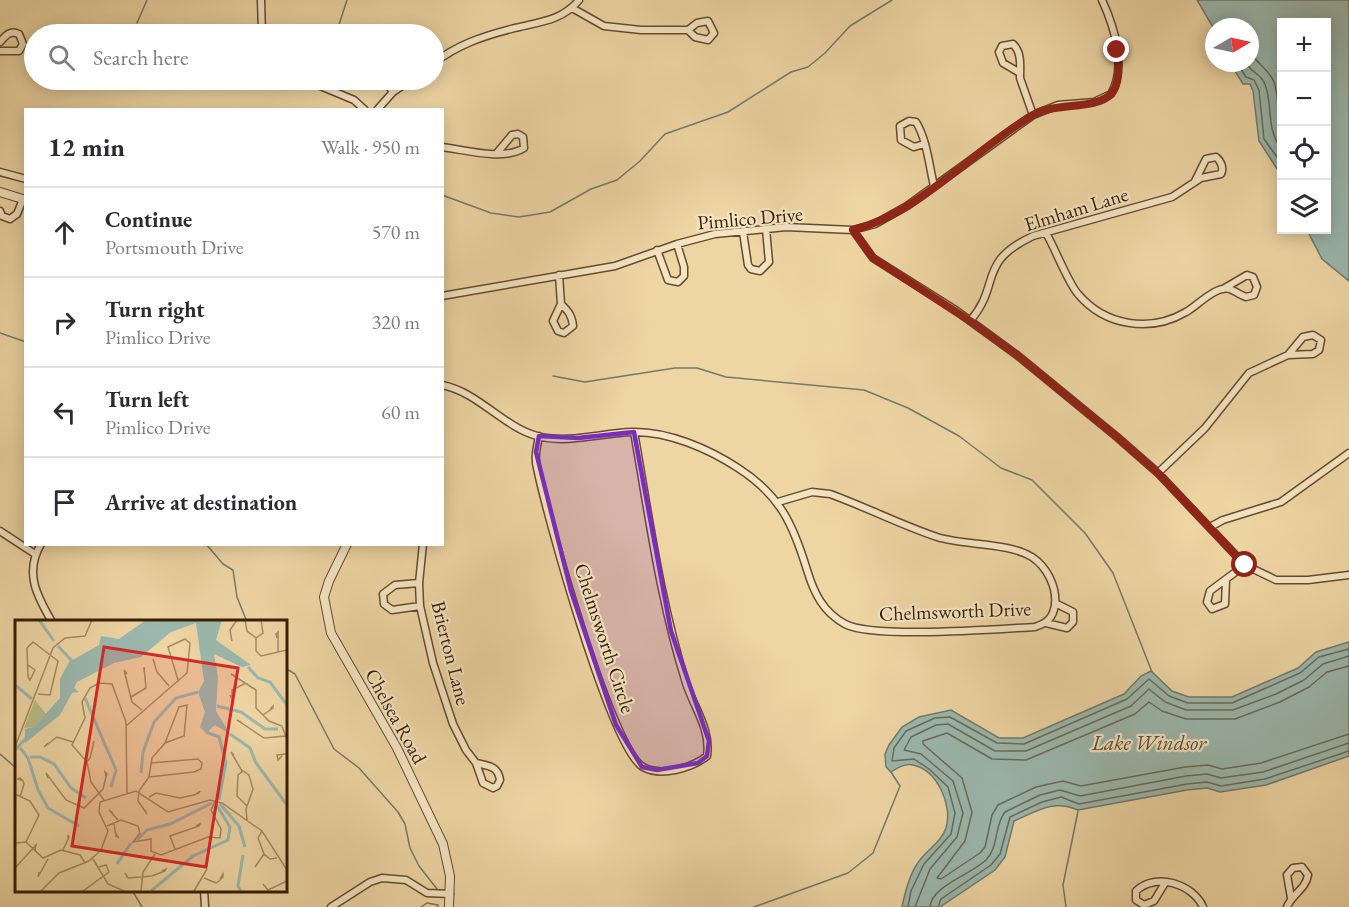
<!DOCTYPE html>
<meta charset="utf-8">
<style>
body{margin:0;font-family:"EB Garamond",serif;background:#f7f7f7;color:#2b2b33}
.controls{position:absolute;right:18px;top:18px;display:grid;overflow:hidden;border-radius:0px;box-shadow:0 3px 15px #0003}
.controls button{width:54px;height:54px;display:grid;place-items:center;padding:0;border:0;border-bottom:2px solid #e1e1e2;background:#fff;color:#2b2b33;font:30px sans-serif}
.compass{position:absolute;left:1205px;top:18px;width:54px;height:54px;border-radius:50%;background:#fff;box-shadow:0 3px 15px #0003;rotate:81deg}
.stop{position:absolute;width:18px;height:18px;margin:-14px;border:4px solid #8f2418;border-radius:50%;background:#fff}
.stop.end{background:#8f2418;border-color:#fff;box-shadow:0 2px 6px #0008}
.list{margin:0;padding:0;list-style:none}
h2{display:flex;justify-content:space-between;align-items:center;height:78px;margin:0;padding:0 24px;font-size:26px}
h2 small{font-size:20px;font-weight:400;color:#7c7c81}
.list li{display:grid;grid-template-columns:39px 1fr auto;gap:18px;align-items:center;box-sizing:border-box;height:90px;padding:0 24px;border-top:2px solid #e1e1e2}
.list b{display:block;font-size:22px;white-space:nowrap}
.list p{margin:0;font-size:20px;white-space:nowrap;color:#7c7c81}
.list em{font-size:20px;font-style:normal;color:#7c7c81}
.icon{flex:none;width:33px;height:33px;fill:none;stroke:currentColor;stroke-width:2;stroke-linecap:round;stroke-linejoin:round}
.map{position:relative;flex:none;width:1349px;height:907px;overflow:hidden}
.search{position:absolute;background:#fff;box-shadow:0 3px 15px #0003;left:24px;top:24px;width:420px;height:66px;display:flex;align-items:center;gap:15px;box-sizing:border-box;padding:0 21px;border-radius:33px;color:#7c7c81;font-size:22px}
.panel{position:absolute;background:#fff;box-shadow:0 3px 15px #0003;left:24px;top:108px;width:420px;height:438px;border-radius:0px}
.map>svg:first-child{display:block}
.water{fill:#9bb8ae;stroke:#737a6a;stroke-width:1.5}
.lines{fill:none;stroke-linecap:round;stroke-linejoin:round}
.shore{stroke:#6a6b58;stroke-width:1.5}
.stream{stroke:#737a6a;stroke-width:1.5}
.minor-casing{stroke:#664c2b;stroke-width:9}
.tertiary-casing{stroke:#664c2b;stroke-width:10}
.minor{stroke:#f4e4c4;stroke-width:6}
.tertiary{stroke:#f4e4c4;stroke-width:8}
.route{stroke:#8f2418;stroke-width:8}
.marked{fill:#7b2cbf;fill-opacity:0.2;stroke:#7b2cbf;stroke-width:4.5;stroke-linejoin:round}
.labels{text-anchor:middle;stroke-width:4.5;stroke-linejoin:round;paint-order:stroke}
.street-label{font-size:20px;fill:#381e03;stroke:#f4e4c4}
.water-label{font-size:21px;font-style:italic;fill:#564c36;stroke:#f4e4c4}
.inset-river{fill:none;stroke:#9bb8ae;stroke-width:3}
.inset-road{fill:none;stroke:#a58c64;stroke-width:1.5}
.view{fill:#d62828;fill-opacity:0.15;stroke:#d62828;stroke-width:3}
.inset-edge{fill:none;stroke:#381e03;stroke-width:3}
</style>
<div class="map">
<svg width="1349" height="907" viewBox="0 0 1349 907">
<rect width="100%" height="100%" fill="#eed5a4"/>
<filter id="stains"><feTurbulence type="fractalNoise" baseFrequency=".00333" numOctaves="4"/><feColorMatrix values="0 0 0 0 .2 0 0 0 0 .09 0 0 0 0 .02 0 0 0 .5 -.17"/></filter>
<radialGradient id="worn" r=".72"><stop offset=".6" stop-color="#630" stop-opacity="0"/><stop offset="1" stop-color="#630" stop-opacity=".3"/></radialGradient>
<path class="water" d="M1197 0H1349V281L1322 259 1307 230H1326V22H1282L1281 175 1259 141 1253 91 1250 84H1243L1230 63H1250V27L1214 29Z
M1349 642V756L1266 785 1220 792 1207 788 1187 790 1078 810C1053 799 1037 811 1014 821L1005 857 995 870 940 907H902C905 892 910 872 920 860 928 849 942 841 946 828 953 805 937 770 913 765 905 763 897 768 891 772L886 767 885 754 889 745 902 727 919 717 951 710 999 738H1023L1124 694 1141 676 1151 671 1172 691 1189 697H1232L1298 668 1316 652Z"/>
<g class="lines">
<path class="shore" d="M1250 52C1257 64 1269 69 1274 82 1280 98 1276 118 1282 135
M1237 63 1246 77 1254 80 1259 90 1264 139 1282 164
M1246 63C1252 73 1263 75 1266 87 1273 112 1266 128 1282 150
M1349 666 1327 672 1309 687 1280 702 1235 719H1186L1162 711 1149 702 1135 714 1026 760 992 759 947 733 923 741V744L962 778 972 812 965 841 937 878 941 879 980 853 985 847 992 815 998 805 1036 787 1063 781 1081 786 1185 767 1208 765 1222 769 1261 763 1349 734
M908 907 911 891 924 864 951 834 955 813 948 787 929 769 914 759 892 761 894 748 906 731 935 718 950 717 997 743 1024 744 1127 699 1149 679 1169 696 1188 703H1232L1300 673 1319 657 1349 649
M915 907 930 869 957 837 963 813 953 781 921 754 904 750 911 737 936 725 948 724 995 751H1026L1131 706 1149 689 1165 702 1186 710H1233L1276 694 1304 680 1323 664 1349 656
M930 907C931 886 972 874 986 860 999 847 994 825 1005 812L1040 795 1060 790 1080 796 1186 776 1207 774 1221 778 1263 772 1349 743
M938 907 941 899 991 865 1000 854 1010 817 1042 802 1061 797 1079 804 1187 784 1207 782 1221 786 1265 779 1349 751"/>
<path class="stream" d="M137 23 147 0
M336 34 347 0
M442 195 491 213 519 217 550 212 591 189 617 180 640 161 665 134 728 112 791 72 808 67 825 53 850 26 892 0
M0 333 26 342
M553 376 585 382 675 368H697L726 377 864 390 908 408 959 436 1001 468 1032 480 1085 533 1113 573 1152 672
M206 544 223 564 233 570 237 597 247 622
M285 668 295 674 334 749 359 768 398 812 405 824 410 848 419 866 437 889
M0 754 16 768
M132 890 142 907
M421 907 427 903 438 905V907
M754 907 848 873 873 853 900 786 891 772
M1066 907 1063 885 1078 811"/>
<defs>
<path id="minor" d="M261 0 262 34
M572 8 604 26 641 30H688L695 37 708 40 714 33 708 21 697 23 688 30
M0 42C6 35 10 30 19 34L23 44 19 51H0
M434 63C457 45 483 36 511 29 537 22 561 22 579 0
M1020 73 1003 63 999 52 1002 46 1013 44C1022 53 1020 65 1020 78L1033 115
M306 80 354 100 365 110
M385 80 393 92
M377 110 393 92 411 80
M924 144 914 147 901 140 900 126 909 121 916 122C927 140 929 165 934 186
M442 147C466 150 503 161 524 148L523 137 518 134 512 135 497 153
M0 172 26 179
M0 211 2 216 10 219 17 214 23 199
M853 230 873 258 954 309 1017 355 1117 437 1158 473 1245 565 1276 580H1308L1349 575
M743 232 748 265 751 269 760 271 769 262 766 229
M1046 233C1055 248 1068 283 1078 294 1105 326 1150 333 1186 312 1197 306 1216 285 1230 289 1235 291 1240 295 1246 297L1254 295 1257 287 1253 277 1247 275 1223 289
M657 250 668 280 678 282 684 276V267L677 244
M559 275 561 304 553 321 558 331 564 333 573 326C572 315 568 311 561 304
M442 296 615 266 677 244 715 234 786 227 853 230 875 224 907 206 1033 115 1058 105 1094 102 1111 94C1127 67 1114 26 1102 0
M970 321C1002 284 976 263 1033 236L1172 197 1201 178 1221 174C1224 168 1221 161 1216 157L1206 159 1195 181
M442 385C478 392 502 426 537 436 568 444 601 433 632 432 668 431 709 449 738 468 780 495 793 524 807 570 814 593 823 612 845 624 873 639 997 629 1035 627 1047 623 1053 618 1055 605 1057 587 1047 567 1032 557 1007 542 966 546 937 537 901 525 866 507 830 494L812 492 778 502
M539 436C537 447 534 457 537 468 546 513 611 749 643 767 661 777 692 768 707 756 711 729 694 708 686 683 660 601 649 516 634 432
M1158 473 1205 428 1249 373 1288 355 1313 354 1319 350 1321 340 1313 335 1303 337 1288 355
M1210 527 1223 520 1281 502 1349 453
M0 531 35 554
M41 544C24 573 37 596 52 622
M423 544 419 583 420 606 433 663 453 724 466 750 476 763 483 783 493 788 497 786 500 780C498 766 489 766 476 763
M1226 580 1225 604 1212 609 1207 602 1210 591 1245 565
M419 583 395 585 383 594 384 604 392 610 420 606
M1046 623 1067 628 1073 622V612L1055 603
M1165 883 1154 901 1144 905 1136 900V891C1156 872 1193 884 1203 907
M204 890 205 907
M331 907 370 882 382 878 406 880 427 893 450 894
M1287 907C1292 894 1306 889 1308 875L1302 867 1293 868 1287 875 1291 898"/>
<path id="tertiary" d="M0 192 26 200
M347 544 329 581 324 597 331 633 397 748 443 844 450 876 449 907"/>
</defs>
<use href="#minor" class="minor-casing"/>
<use href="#tertiary" class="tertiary-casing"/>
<use href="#minor" class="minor"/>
<use href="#tertiary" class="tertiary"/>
</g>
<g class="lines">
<path class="route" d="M1117 50C1118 64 1121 83 1111 94 1096 110 1055 102 1033 115 973 150 920 213 853 230L873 258 970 321 1017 355 1117 437 1158 473 1245 565"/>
</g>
<path class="marked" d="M634 432 671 631 709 741 707 756 698 763 657 770 642 767 616 725 571 591 536 452 539 436 578 438Z"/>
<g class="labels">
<g class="street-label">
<text transform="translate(1076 209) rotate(-17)" y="7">Elmham Lane</text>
<text transform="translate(750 218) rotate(-5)" y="7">Pimlico Drive</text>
<text transform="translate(955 611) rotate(-2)" y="7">Chelmsworth Drive</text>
<text transform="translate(605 638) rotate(72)" y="7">Chelmsworth Circle</text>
<text transform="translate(451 653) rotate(76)" y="7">Brierton Lane</text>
<text transform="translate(396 716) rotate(61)" y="7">Chelsea Road</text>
</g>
<g class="water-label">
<text x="1149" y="750">Lake Windsor</text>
</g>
</g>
<g transform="translate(15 620)">
<rect width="272" height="272" fill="#eed5a4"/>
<path d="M20 80 31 94 19 107 9 108Z" fill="#b7bd87"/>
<path d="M131 0H207L201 20 236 45 227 47 199 34 203 57 201 91 215 114 200 105 191 113 185 107 190 92 183 72 189 61 181 3 156 12 126 37 99 43 62 62 59 68 64 72 57 73 45 95 10 123V109L19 107 45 78V59L54 42 84 25 86 16 104 19Z" fill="#9bb8ae"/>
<path class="inset-river" d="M24 0 39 21M43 26 57 41M233 47 243 58 255 62 272 85M0 65 17 79M70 78 101 150 96 167M202 86 226 92 250 109H263M191 112 204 117 211 142 204 180M215 114 235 128 241 143 272 185M5 128 13 138 23 170 33 188 64 206M0 130 13 116M15 137H25L39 144 56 168 71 178M126 153 128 132 139 102 161 78 183 72M205 184 224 206 230 227M122 220 132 210 155 204 197 183M102 244 116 223M136 271 178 236 213 220 215 207 201 184M226 271 223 266 228 235"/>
<path class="inset-road" d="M230 0 232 11 241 18M216 17 217 21 215 10 222 0M241 18V31L246 36 272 30M241 18 248 13 246 0M262 18 261 14 263 12V32M140 44 138 39 142 52 154 66M13 45 20 50 15 60 13 57 12 28 18 22 43 41 35 75 23 74M112 54 109 50 117 82 127 90M220 56 216 54 241 70V88L254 101 267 106 272 120M215 75 217 79V70L231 63M116 77 131 68 129 47V52M248 95 258 88V86L255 89M227 103 222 100 249 118 270 116M111 106 172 53 175 23 170 19 153 27 163 60M33 123 29 127 42 117 58 122M0 127 38 28 50 18 70 16 77 0M219 135 216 132 227 151M267 136 263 140 262 135 272 134M72 142 75 138 79 121 78 125M134 157 179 152 186 149 187 143 183 139 136 143M33 158 31 153 51 180 69 188 88 169 91 157 92 154 90 152 91 156M0 174 15 181 24 195 11 222M5 177 9 164 8 161 5 158 3 159 8 161M134 177 141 173 165 178 179 175 184 173 185 171 181 174M89 180 76 162 72 142 57 125 70 98 67 82 75 68 84 63 97 64 111 102 112 174M232 186 222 176 223 155 228 151 234 155 238 169 231 189 232 200M130 190 132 194 123 181 124 171 134 157 137 138 150 123 169 116 172 85 164 87 150 123M98 193 94 190 103 200M99 204 101 216 103 217 100 212M92 206 106 200 123 206 125 213 118 222 136 219V231L146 235 193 217 205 218 206 209 196 190 200 181M247 211 243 218 249 234 255 239 262 238M0 223 11 222 28 238 46 230 65 235 70 243M160 229 155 216 184 206 185 204 181 206M48 230 54 217 53 215V219M78 239 93 264 109 271M243 243 240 247 249 234M0 248 21 225 20 230M24 252 23 257 33 239M112 257 110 253 113 258 137 256 150 251 151 249 147 251M189 258 201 263 204 261 208 257V254L205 259M248 264 253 270 272 261M26 271 44 253 74 241 86 230 93 211 84 192 85 182 121 171 153 192 195 180 207 183 247 211 272 250M68 271 94 252 91 245 84 247M126 271 128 252 140 234M179 271 192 249"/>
<path class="view" d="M89 27 223 48 191 247 57 226Z"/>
<rect width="272" height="272" class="inset-edge"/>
</g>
<rect width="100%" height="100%" filter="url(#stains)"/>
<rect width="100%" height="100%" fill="url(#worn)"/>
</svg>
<div class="controls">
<button>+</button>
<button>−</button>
<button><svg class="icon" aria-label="locate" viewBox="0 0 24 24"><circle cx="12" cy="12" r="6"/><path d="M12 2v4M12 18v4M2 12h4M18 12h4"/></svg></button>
<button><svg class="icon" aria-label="layers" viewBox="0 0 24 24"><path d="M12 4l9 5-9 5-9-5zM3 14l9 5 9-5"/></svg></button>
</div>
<svg class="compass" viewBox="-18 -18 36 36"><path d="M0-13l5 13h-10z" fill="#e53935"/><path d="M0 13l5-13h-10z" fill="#7c7c81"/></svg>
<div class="stop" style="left:1245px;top:565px"></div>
<div class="stop end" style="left:1117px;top:50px"></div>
<div class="search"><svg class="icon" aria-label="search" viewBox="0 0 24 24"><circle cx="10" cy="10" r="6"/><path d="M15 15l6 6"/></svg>Search here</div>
<section class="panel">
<h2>12 min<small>Walk · 950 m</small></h2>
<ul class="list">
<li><svg class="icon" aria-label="ahead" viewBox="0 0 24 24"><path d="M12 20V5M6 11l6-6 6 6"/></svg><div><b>Continue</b><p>Portsmouth Drive</p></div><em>570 m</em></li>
<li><svg class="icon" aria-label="right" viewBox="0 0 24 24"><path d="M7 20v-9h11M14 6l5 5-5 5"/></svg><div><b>Turn right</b><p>Pimlico Drive</p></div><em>320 m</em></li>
<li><svg class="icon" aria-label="left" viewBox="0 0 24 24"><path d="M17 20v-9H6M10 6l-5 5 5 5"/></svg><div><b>Turn left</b><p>Pimlico Drive</p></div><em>60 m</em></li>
<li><svg class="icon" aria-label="arrive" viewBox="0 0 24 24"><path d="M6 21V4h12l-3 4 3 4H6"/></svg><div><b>Arrive at destination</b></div></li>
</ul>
</section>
</div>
